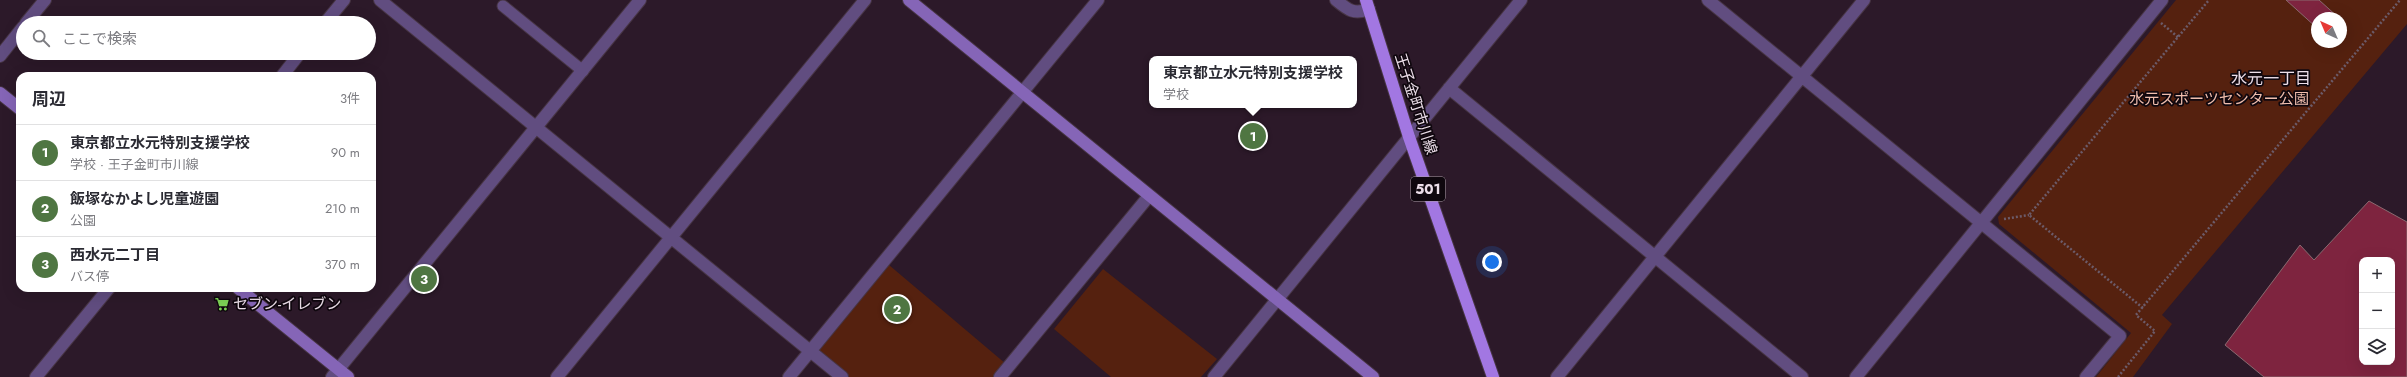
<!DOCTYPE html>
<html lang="ja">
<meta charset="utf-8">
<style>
body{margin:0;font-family:Jost,"Noto Sans JP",sans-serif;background:#f7f7f7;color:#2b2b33}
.controls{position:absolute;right:12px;bottom:12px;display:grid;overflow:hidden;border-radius:8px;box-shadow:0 4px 16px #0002}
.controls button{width:36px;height:36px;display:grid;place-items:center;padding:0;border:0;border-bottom:1px solid #e1e1e2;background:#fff;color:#2b2b33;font:20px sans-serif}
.compass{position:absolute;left:2311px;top:12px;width:36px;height:36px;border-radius:50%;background:#fff;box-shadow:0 4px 16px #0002;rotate:316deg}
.you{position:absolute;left:1492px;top:262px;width:14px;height:14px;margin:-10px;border:3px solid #fff;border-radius:50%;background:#1a73e8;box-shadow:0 0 0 6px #1a73e833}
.badge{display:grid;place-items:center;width:26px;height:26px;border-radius:50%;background:#4f7642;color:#fff;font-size:13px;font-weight:700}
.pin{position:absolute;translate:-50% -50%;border:2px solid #fff;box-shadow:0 1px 4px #0006}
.popup{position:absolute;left:1149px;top:56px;width:208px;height:52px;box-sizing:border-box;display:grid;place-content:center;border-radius:8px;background:#fff;filter:drop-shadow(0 1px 3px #0005);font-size:13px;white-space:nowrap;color:#7c7c81}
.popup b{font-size:15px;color:#2b2b33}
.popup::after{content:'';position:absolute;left:50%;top:100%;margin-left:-8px;border:8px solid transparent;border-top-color:#fff}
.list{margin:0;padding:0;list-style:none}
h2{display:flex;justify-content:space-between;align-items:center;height:52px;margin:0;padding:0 16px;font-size:17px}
h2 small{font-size:13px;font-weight:400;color:#7c7c81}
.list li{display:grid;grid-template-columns:26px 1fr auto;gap:12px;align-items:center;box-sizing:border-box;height:56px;padding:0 16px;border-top:1px solid #e1e1e2}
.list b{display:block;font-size:15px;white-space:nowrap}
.list p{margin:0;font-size:13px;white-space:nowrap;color:#7c7c81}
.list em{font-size:13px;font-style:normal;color:#7c7c81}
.icon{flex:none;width:22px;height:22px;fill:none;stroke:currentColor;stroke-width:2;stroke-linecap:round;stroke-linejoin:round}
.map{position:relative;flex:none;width:2407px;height:377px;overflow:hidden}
.search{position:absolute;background:#fff;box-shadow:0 4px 16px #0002;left:16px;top:16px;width:360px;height:44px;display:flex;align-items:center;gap:10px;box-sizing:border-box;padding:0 14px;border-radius:22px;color:#7c7c81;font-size:15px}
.panel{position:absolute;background:#fff;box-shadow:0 4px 16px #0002;left:16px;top:72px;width:360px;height:220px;border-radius:12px}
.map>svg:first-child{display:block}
.green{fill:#55210f;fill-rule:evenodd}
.building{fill:#7e243f;stroke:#8a6a70;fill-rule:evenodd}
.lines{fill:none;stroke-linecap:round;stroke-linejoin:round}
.lane-casing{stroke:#473544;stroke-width:13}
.street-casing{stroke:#473544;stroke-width:14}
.secondary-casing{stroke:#473544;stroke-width:14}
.primary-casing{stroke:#473544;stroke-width:14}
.path{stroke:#6c5b69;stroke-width:2.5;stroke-dasharray:2 2;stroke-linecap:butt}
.lane{stroke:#614d80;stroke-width:11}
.street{stroke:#614d80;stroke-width:12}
.secondary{stroke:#8565b7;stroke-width:12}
.primary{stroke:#a277e2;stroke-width:12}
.labels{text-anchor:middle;stroke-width:3.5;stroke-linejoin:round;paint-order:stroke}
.shield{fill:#0f070e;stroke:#aa9ea7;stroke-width:1}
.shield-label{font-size:14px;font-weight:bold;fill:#ecdee9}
.park-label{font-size:15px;fill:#efbdad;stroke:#0f070e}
.street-label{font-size:15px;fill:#ecdee9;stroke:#0f070e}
.poi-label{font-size:15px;fill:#ecdee9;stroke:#0f070e;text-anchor:start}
.neighbourhood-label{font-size:16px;fill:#ecdee9;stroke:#0f070e}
</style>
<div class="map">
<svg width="2407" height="377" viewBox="0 0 2407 377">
<rect width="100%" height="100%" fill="#2c1929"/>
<path class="green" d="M2176 0H2407V24L2162 315 2172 324 2133 377H2096L2131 333 1999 224 1998 217ZM2317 18H2341V42H2317Z
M889 265 1006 364 995 377H849L817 352Z
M1103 269 1217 359 1201 377H1111L1054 329Z"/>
<path class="building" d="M2286 0H2319L2339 18H2317V28Z
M2369 201 2407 222V377H2264L2225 345 2300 245 2314 260ZM2362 260H2392V362H2362Z"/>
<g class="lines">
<defs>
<path id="lane" d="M503 6 583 71"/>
<path id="street" d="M380 0 842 377
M1336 0C1348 10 1354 15 1369 9
M1708 0 2120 336 2086 377
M26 23 45 0
M325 23 344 0
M0 56 23 27
M282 76 300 53
M1449 88 1802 377
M36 377 109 288
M332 377 640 0
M557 377 865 0
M789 377 1098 0
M1000 377 1149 196
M1214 377 1521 0
M1557 377 1864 0
M1856 377 2162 0"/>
<path id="secondary" d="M909 0 1373 377
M0 93 20 109
M238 288 348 377"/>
<path id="primary" d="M1366 0 1409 137 1493 377"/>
</defs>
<use href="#lane" class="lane-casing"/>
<use href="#street" class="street-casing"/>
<use href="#secondary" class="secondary-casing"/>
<use href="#primary" class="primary-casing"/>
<path class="path" d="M2161 23 2178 37
M2004 219 2029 215
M2143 308 2029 215 2209 0
M2118 377 2155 331 2136 315 2400 0"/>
<use href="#lane" class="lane"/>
<use href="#street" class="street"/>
<use href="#secondary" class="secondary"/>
<use href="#primary" class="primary"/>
</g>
<defs>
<symbol id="supermarket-bare" viewBox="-9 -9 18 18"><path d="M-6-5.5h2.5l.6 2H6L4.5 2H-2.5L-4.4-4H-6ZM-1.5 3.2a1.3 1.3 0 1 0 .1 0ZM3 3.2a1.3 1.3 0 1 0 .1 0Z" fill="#7cd155" stroke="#0f070e" stroke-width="2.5" paint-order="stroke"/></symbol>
</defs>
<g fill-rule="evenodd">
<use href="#supermarket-bare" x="212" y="294" width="20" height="20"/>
</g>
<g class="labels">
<rect class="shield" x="1411" y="177" width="34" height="24" rx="3"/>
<g class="shield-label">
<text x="1428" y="194">501</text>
</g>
<g class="park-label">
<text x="2219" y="104">水元スポーツセンター公園</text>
</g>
<g class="street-label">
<text transform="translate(1416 104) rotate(72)" y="5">王子金町市川線</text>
</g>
<g class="poi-label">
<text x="233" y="309">セブン-イレブン</text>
</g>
<g class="neighbourhood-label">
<text x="2271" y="84">水元一丁目</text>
</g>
</g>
</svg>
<div class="controls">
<button>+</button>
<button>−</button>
<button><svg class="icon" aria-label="layers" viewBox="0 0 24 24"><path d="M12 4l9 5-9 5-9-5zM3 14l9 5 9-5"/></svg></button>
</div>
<svg class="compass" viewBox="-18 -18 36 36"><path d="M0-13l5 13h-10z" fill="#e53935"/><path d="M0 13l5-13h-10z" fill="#7c7c81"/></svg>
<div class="you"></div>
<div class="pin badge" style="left:1253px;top:136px">1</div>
<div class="popup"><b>東京都立水元特別支援学校</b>学校</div>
<div class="pin badge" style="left:897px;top:309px">2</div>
<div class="pin badge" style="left:424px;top:279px">3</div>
<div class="search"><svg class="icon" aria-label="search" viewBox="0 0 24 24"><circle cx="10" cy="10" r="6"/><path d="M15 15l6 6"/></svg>ここで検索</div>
<section class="panel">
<h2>周辺<small>3件</small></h2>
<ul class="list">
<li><span class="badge">1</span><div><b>東京都立水元特別支援学校</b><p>学校 · 王子金町市川線</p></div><em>90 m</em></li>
<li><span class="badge">2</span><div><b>飯塚なかよし児童遊園</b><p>公園</p></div><em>210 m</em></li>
<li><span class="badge">3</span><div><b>西水元二丁目</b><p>バス停</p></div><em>370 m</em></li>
</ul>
</section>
</div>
